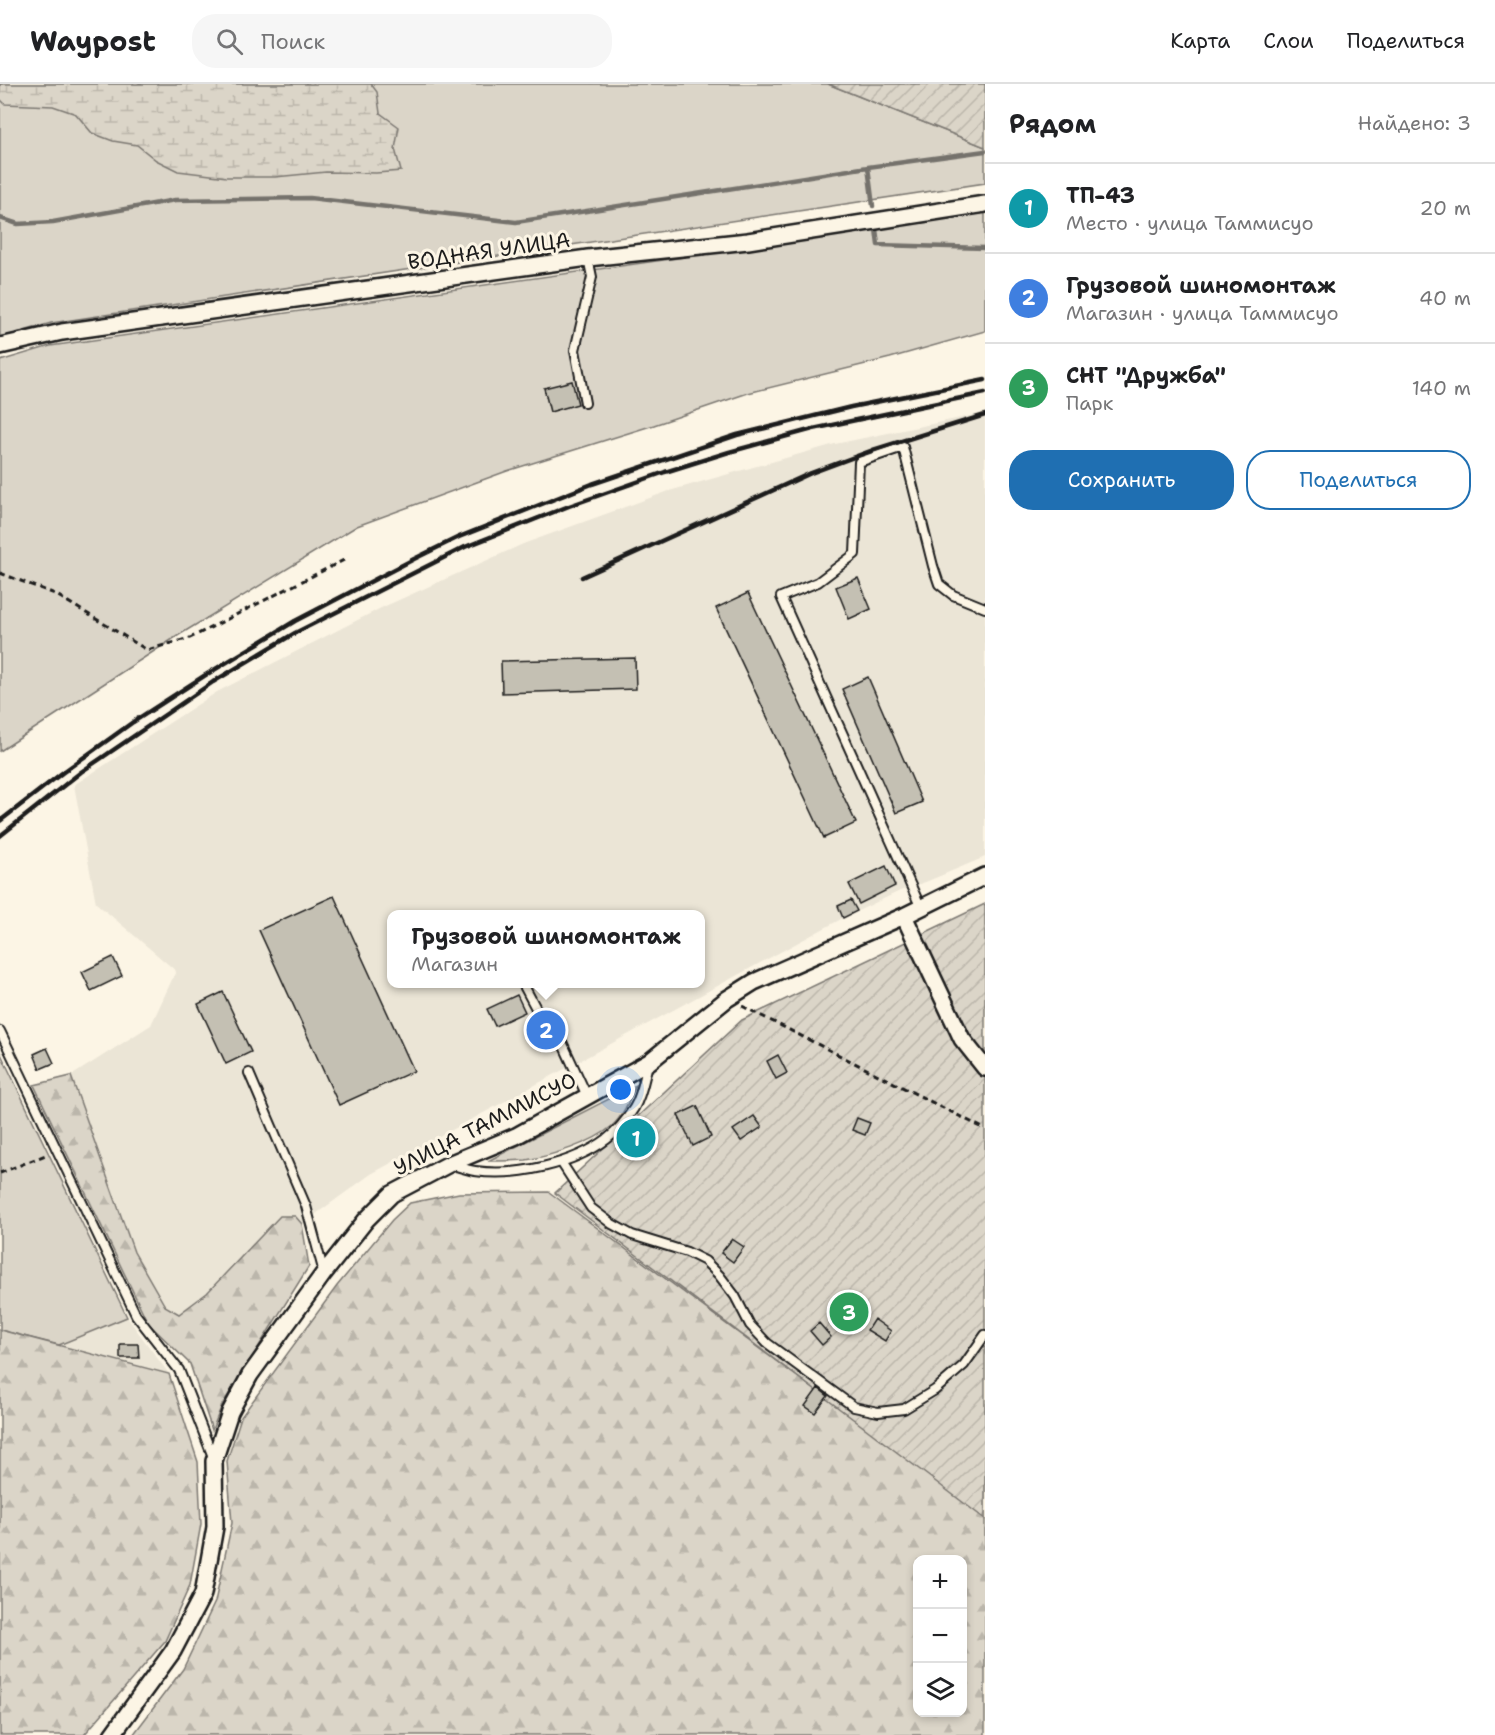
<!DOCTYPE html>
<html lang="ru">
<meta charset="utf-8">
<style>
body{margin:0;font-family:"Shantell Sans",sans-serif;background:#f6f6f6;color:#202124}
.controls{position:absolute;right:18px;bottom:18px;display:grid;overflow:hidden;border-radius:12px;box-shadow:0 3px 9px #0003}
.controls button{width:54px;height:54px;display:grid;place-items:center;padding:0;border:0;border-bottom:2px solid #e0e0e0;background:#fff;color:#202124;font:30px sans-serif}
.you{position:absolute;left:621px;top:1006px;width:21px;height:21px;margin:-15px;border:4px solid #fff;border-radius:50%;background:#1a73e8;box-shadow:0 0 0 9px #1a73e833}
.badge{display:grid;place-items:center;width:39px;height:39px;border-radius:50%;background:#1f6fb2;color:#fff;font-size:20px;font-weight:700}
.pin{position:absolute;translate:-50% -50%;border:3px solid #fff;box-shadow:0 2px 6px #0006}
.popup{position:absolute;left:387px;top:826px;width:318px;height:78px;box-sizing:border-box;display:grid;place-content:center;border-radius:12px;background:#fff;filter:drop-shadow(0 2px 4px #0005);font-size:20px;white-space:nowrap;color:#757577}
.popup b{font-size:22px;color:#202124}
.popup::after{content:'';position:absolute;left:50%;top:100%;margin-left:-12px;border:12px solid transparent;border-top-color:#fff}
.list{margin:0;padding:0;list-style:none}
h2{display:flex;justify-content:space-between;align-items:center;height:78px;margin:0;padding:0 24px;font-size:26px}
h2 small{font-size:20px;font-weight:400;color:#757577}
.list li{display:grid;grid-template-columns:39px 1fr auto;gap:18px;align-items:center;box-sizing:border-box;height:90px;padding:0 24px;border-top:2px solid #e0e0e0}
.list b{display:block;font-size:22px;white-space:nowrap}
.list p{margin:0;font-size:20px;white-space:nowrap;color:#757577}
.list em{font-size:20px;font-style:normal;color:#757577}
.actions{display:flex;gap:12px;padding:18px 24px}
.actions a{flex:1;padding:14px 0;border:2px solid #1f6fb2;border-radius:24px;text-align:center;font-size:21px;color:#1f6fb2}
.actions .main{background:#1f6fb2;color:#fff}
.icon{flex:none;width:33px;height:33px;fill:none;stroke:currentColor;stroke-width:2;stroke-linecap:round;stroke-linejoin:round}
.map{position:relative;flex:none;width:985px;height:1651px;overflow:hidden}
header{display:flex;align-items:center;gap:36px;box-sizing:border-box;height:84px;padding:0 30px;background:#fff;border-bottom:2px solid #e0e0e0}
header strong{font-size:28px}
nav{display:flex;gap:33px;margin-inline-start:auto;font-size:21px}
.search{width:420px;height:54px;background:#f6f6f6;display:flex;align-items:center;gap:15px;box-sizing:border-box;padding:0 21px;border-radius:24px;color:#757577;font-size:22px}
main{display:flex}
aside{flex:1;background:#fff}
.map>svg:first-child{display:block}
.built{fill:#ebe5d6;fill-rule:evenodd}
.green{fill:#dbd5c8;stroke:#7c7872;stroke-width:1.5}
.forest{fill:url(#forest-firs);stroke:#7c7872;stroke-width:1.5;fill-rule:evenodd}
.wetland{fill:url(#wetland-marsh);stroke:#7c7872;stroke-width:1.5}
.garden{fill:url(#garden-furrows);stroke:#7c7872;stroke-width:1.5}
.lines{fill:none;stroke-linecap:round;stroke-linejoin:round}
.stream{stroke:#75726c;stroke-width:4.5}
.building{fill:#c4c0b3;stroke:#1c1c1c;stroke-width:1.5}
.lane-casing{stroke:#1c1c1c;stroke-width:12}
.street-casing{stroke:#1c1c1c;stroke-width:20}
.path{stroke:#1c1c1c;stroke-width:3;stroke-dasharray:6 4.5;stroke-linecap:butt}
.lane{stroke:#fcf5e5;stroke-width:8}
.street{stroke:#fcf5e5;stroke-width:15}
.rail{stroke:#1c1c1c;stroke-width:4.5}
.labels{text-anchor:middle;stroke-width:6;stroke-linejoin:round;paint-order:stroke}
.street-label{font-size:21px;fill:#1c1c1c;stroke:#fcf5e5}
</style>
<header>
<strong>Waypost</strong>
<div class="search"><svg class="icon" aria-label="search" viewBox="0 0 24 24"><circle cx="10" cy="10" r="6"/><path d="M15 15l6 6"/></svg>Поиск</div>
<nav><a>Карта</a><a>Слои</a><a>Поделиться</a></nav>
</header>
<main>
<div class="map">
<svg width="985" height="1651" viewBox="0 0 985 1651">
<defs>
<pattern id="forest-firs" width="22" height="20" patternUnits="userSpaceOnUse" patternTransform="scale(1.5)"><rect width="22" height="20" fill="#dbd5c8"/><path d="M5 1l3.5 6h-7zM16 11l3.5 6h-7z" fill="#bbb6ab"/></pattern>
<pattern id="wetland-marsh" width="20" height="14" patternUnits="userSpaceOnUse" patternTransform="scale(1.5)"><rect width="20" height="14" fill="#dbd5c8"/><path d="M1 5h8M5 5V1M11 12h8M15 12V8" fill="none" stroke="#bbb6ab"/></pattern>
<pattern id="garden-furrows" width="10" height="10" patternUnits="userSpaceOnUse" patternTransform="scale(1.5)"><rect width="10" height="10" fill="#dbd5c8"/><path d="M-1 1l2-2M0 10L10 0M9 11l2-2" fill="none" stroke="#bbb6ab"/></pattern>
</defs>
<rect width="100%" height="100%" fill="#fcf5e5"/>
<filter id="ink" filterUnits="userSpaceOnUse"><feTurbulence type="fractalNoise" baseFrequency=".0167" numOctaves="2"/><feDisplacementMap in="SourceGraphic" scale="12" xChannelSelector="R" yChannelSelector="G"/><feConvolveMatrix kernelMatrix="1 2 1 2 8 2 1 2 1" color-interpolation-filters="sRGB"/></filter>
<g filter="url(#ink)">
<path class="built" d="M985 329V773L928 797 900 807 843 834 371 1090 302 1140 295 1132 207 1209 179 1230 165 1222 134 1168 71 992 151 941 176 887 96 819 74 701 217 608 381 524 523 460 669 407 835 360ZM392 830H700V900H392Z
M127 1233 169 1290 59 1261Z"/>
<path class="green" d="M0 0H828L985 63V99L51 239 0 254Z
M985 129V247L890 274 748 309 654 341 507 387 357 442 179 551 0 667V277L50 262 735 166Z
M0 968 127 1233 59 1261 0 1246Z
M636 1001C630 1015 623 1032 612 1042 593 1059 551 1072 526 1076 514 1077 501 1077 488 1077Z"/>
<path class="forest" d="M71 992 134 1168 165 1222 179 1230 207 1209 280 1132H295L302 1140 309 1182 222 1321 212 1346 190 1280 148 1239 34 1001Z
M549 1108 870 1347 985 1320V1651H133L183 1585 215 1518 232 1439 227 1377 241 1333 337 1202 392 1136 410 1119 459 1109ZM918 1476H962V1628H918Z
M0 1246 169 1290 198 1378 201 1440 190 1501 165 1557 84 1651H0Z"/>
<path class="wetland" d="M0 0H371L377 8 380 29 399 43 395 65 401 87 376 89 326 88 275 93H227L178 87 156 76 137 61 113 57 92 49 76 30 53 22 5 20 0 15Z"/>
<path class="garden" d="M828 0H985V63Z
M985 820V1435L555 1109 742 936Z"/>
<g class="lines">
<path class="stream" d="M868 83 873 122
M0 134 18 140 53 138 175 116 310 114 516 138 868 83 985 67
M876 145 878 161 985 164"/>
</g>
<path class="building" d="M572 297 578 320 550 328 544 304Z
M858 494 871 525 849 535 836 503Z
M748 509 856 739 824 754 716 524Z
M635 574 636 605 502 609 501 577Z
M868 593 922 718 896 729 842 605Z
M886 782 895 802 859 820 849 800Z
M334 812 414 987 339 1021 259 846Z
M851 816 857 827 843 834 838 822Z
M113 873 122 892 91 907 82 888Z
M223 908 251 968 226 980 198 920Z
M517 911 525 928 495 942 487 925Z
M47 964 54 979 40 985 34 970Z
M778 971 787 989 776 995 767 977Z
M697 1022 711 1053 693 1062 678 1031Z
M754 1032 762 1043 741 1057 733 1046Z
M857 1034 870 1039 865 1051 852 1046Z
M640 1045 645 1060 633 1064 628 1049Z
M732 1155 744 1163 733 1178 721 1169Z
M874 1235 891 1247 885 1257 867 1246Z
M819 1239 831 1253 822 1261 810 1247Z
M120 1260H138L139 1274H120Z
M818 1304 828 1312 815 1329 805 1322Z"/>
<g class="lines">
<defs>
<path id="lane" d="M585 319 575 266 592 193 588 174
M921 824 781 513 818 498 855 470 859 378 903 363 933 482 939 500 953 511 985 524
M523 900 539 930 556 945 587 1012
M0 947 136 1231 179 1286 213 1373
M249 989 306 1122 324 1189
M561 1078 591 1124 612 1140 632 1151 687 1168 705 1177 719 1191 735 1212 750 1241 767 1259 854 1323 878 1328 904 1325 935 1306 964 1281 985 1251
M453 1081C460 1083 468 1086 475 1087 516 1093 574 1080 607 1055 618 1047 627 1035 634 1024 642 1011 644 995 648 980"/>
<path id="street" d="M0 262 62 248 588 174 748 157 985 120
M904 832 962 955 985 984
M112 1651 173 1567 203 1510 215 1443 214 1377 230 1328 250 1291 324 1189 366 1136 392 1110 449 1080 516 1052 649 978 727 915 754 898 904 832 985 792"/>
</defs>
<use href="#lane" class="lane-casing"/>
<use href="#street" class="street-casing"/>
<path class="path" d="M0 489 55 510 147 566 190 554 346 475
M742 922 985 1045
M0 1089 48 1070"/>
<use href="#lane" class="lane"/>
<use href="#street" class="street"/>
<path class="rail" d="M582 493 811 389 873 366 985 331
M0 737 62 689 133 638 204 592 295 537 414 475 459 453 592 400 737 351 851 323 985 296
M0 752 81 688 213 598 295 549 465 463 569 422 665 388 729 368 813 345 985 309"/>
</g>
</g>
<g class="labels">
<g class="street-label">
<text transform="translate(489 167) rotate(-8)" y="7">ВОДНАЯ УЛИЦА</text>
<text transform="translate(485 1040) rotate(-27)" y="7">УЛИЦА ТАММИСУО</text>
</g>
</g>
</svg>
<div class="controls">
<button>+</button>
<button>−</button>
<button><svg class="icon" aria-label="layers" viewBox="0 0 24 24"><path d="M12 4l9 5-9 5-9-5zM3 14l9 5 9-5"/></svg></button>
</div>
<div class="you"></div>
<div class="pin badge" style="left:636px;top:1054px;background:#0f9aa8">1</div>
<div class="pin badge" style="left:546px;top:946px;background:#3f7fe0">2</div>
<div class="popup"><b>Грузовой шиномонтаж</b>Магазин</div>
<div class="pin badge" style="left:849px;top:1228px;background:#2e9e5b">3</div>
</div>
<aside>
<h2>Рядом<small>Найдено: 3</small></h2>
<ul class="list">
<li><span class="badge" style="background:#0f9aa8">1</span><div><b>ТП-43</b><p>Место · улица Таммисуо</p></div><em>20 m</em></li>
<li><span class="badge" style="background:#3f7fe0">2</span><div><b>Грузовой шиномонтаж</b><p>Магазин · улица Таммисуо</p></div><em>40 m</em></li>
<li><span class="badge" style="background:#2e9e5b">3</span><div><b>СНТ &quot;Дружба&quot;</b><p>Парк</p></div><em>140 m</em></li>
</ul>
<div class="actions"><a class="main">Сохранить</a><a>Поделиться</a></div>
</aside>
</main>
